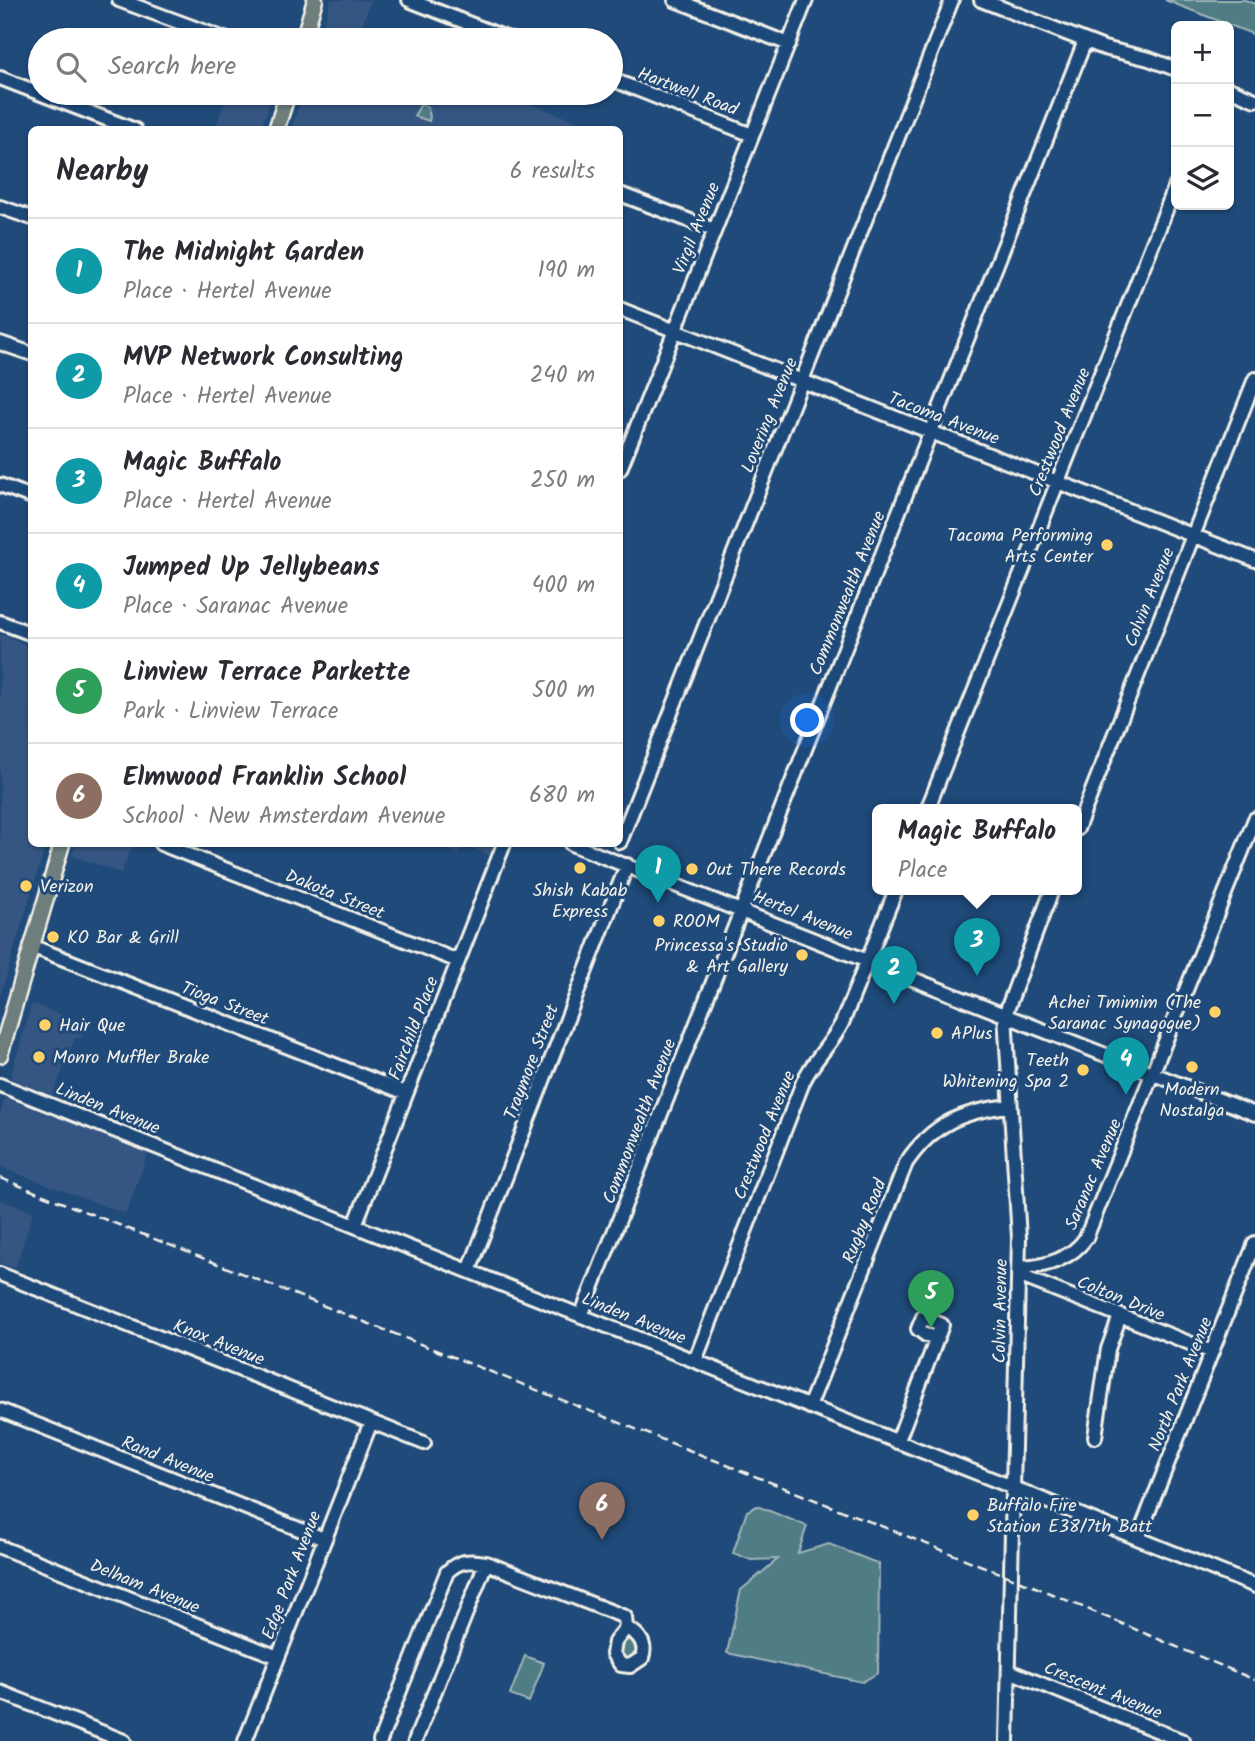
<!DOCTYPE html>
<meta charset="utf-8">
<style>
body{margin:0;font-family:Kalam,sans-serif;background:#f7f7f7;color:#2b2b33}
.controls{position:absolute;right:21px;top:21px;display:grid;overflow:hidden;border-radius:10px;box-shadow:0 2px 5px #0004}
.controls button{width:63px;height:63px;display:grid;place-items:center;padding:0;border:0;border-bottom:2px solid #e1e1e2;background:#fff;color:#2b2b33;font:35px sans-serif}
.you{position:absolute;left:808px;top:721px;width:24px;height:24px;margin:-18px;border:5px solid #fff;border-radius:50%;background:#1a73e8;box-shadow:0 0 0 10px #1a73e833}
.badge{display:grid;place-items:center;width:46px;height:46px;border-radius:50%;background:#8a764a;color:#fff;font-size:23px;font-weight:700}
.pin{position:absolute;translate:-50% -58px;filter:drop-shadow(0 2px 4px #0008)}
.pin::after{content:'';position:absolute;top:37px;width:24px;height:21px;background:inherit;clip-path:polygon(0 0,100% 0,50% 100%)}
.popup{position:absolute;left:872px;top:804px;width:210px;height:91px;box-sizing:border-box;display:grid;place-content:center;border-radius:10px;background:#fff;filter:drop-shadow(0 2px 5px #0005);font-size:23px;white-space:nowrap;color:#7c7c81}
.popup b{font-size:26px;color:#2b2b33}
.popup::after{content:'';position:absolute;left:50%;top:100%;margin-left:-14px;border:14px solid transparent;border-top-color:#fff}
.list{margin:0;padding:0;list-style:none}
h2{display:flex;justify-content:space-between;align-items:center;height:91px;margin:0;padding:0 28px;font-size:30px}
h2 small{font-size:23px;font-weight:400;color:#7c7c81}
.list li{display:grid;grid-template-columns:46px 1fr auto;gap:21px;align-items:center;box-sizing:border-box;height:105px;padding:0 28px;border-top:2px solid #e1e1e2}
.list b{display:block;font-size:26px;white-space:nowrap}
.list p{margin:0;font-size:23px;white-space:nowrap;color:#7c7c81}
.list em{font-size:23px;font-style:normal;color:#7c7c81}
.icon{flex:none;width:38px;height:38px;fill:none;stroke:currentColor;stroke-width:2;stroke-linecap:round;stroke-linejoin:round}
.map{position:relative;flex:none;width:1255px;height:1741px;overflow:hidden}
.search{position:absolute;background:#fff;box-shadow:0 2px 5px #0004;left:28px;top:28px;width:595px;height:77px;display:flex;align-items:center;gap:18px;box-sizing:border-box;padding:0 24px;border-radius:38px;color:#7c7c81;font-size:26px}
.panel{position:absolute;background:#fff;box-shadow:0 2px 5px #0004;left:28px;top:126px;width:595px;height:721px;border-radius:10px}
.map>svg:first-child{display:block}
.built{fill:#365782}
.green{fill:#4f7c85;stroke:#a2b6b6;stroke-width:2}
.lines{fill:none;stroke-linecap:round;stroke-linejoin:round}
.minor-casing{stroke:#f4f1e8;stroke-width:18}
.major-casing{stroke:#f4f1e8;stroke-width:19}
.minor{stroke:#1f4a7a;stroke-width:12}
.major{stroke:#6d7e7c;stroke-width:14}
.rail{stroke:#f4f1e8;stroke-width:2.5;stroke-dasharray:10 5;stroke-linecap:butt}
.poi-dot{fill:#ffd166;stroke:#1f4a7a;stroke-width:2.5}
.labels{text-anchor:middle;stroke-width:6;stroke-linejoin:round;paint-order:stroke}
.street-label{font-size:18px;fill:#f4f1e8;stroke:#1f4a7a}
.poi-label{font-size:18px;fill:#f4f1e8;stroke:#1f4a7a;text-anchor:start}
</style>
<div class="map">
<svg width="1255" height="1741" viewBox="0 0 1255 1741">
<rect width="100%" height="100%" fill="#1f4a7a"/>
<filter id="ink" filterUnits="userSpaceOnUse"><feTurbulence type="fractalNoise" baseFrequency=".0143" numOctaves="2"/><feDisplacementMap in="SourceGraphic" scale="14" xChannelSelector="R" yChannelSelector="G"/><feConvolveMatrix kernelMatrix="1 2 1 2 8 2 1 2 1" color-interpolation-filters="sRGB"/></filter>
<g filter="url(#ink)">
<path class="built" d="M331 0H371L358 35 369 40H319Z
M228 93H242L270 104 260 129H215Z
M303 93H503L596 129 291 130Z
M0 634 31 647 32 844H46L0 996Z
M76 844H133L121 873 72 856Z
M450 844H494L489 855 462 844 458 854 447 849Z
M32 1004 86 1024 80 1039 75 1038 53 1095 10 1078Z
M5 1098 148 1153 126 1214 0 1167V1115Z
M0 1200 33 1212 15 1268 0 1263Z"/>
<path class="green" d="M1165 0H1245L1255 4V35Z
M421 104 428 108 430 117 429 121 414 116Z
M757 1506 807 1526 798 1553 829 1544 879 1564 878 1673 862 1682 727 1653 741 1590 778 1559 751 1560 733 1553 747 1511Z
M627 1640 634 1642 638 1647 637 1658 623 1661 617 1649Z
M525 1656 544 1663 529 1702 510 1695Z"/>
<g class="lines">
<defs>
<path id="minor" d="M119 0 227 40
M409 0 511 40
M675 0 789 44
M981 0 1104 48 1149 59 1176 69
M0 78 135 130
M611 79 752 135
M1229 89 1255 100
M620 194 714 230
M0 207 32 218
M620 309 1255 560
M0 343 32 354
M620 469 806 0
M0 485 32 497
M0 622 32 634
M927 810 1176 185
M1077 829 1255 379
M620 842 952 0
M161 844 458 961
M571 844 1255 1114
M31 946 406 1093
M0 1085 1002 1483 1255 1586
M355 1225 504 844
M1019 1268C1045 1267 1070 1260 1086 1238L1255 819
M469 1271 627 865
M0 1274 424 1443
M1018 1275 1212 1352
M581 1316 1085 41
M695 1361 803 1082C813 1060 831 1045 842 1023L896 890
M809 1407 906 1163C933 1123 963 1111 1010 1106
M0 1410 324 1539
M1095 1437 1108 1349 1120 1316
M897 1442 902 1430 942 1325 923 1317 918 1329 926 1335 938 1338
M1138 1538 1255 1243
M0 1547 278 1657
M626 1628C639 1634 647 1644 642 1658L630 1666 621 1665 613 1654 615 1642Z
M1009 1671 1183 1741
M0 1692 124 1741
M245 1741 371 1422
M380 1741 447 1572C459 1560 470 1560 486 1563L625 1617 626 1628
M415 1741 486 1563
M1007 1741 1019 1238 1005 1015 1052 890"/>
<path id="major" d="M303 40 315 0
M276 130 288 93
M0 1055 62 844"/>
</defs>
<use href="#minor" class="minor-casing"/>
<use href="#major" class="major-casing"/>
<use href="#minor" class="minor"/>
<use href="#major" class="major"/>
<path class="rail" d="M0 1178 1033 1586 1255 1680"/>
</g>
</g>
<g class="poi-dot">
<circle cx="1107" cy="545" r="7"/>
<circle cx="580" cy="868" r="7"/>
<circle cx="692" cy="869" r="7"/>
<circle cx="26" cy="886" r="7"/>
<circle cx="659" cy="921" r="7"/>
<circle cx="53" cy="937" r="7"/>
<circle cx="802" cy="955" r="7"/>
<circle cx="1215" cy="1012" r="7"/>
<circle cx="45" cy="1025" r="7"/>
<circle cx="937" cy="1033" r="7"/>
<circle cx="39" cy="1057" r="7"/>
<circle cx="1192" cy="1067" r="7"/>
<circle cx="1083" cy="1070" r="7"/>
<circle cx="973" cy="1515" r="7"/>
</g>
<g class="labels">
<g class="street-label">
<text transform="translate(688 91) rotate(21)" y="6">Hartwell Road</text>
<text transform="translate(696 228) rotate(-68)" y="6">Virgil Avenue</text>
<text transform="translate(769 415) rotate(-68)" y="6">Lovering Avenue</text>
<text transform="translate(944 418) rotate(21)" y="6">Tacoma Avenue</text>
<text transform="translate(1059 432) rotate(-68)" y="6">Crestwood Avenue</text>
<text transform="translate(847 593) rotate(-68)" y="6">Commonwealth Avenue</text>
<text transform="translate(1149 597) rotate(-68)" y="6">Colvin Avenue</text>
<text transform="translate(335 894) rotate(22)" y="6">Dakota Street</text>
<text transform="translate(803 915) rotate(22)" y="6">Hertel Avenue</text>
<text transform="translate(225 1003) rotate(21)" y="6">Tioga Street</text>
<text transform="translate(413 1028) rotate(-69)" y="6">Fairchild Place</text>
<text transform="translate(531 1062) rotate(-69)" y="6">Traymore Street</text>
<text transform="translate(108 1108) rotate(22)" y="6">Linden Avenue</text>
<text transform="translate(639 1121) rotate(-69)" y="6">Commonwealth Avenue</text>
<text transform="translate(764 1135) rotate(-68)" y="6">Crestwood Avenue</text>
<text transform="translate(1093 1174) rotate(-67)" y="6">Saranac Avenue</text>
<text transform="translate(864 1221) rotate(-68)" y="6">Rugby Road</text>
<text transform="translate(1121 1298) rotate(22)" y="6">Colton Drive</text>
<text transform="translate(1000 1311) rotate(-89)" y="6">Colvin Avenue</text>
<text transform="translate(634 1318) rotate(22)" y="6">Linden Avenue</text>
<text transform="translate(219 1342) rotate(22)" y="6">Knox Avenue</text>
<text transform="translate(1180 1384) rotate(-68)" y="6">North Park Avenue</text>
<text transform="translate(168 1459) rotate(22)" y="6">Rand Avenue</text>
<text transform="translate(291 1575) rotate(-69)" y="6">Edge Park Avenue</text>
<text transform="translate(145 1586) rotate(22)" y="6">Delham Avenue</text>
<text transform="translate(1103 1690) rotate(22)" y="6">Crescent Avenue</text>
</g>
<g class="poi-label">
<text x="1093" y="541" text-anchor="end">Tacoma Performing<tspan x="1093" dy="21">Arts Center</tspan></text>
<text x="706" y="875">Out There Records</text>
<text x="40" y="892">Verizon</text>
<text x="580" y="896" text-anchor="middle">Shish Kabab<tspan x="580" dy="21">Express</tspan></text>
<text x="673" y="927">ROOM</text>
<text x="67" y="943">KO Bar &amp; Grill</text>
<text x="788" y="951" text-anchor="end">Princessa's Studio<tspan x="788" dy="21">&amp; Art Gallery</tspan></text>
<text x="1201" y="1008" text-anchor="end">Achei Tmimim (The<tspan x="1201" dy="21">Saranac Synagogue)</tspan></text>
<text x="59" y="1031">Hair Que</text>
<text x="951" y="1039">APlus</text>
<text x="53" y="1063">Monro Muffler Brake</text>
<text x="1069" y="1066" text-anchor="end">Teeth<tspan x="1069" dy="21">Whitening Spa 2</tspan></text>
<text x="1192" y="1095" text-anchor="middle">Modern<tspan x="1192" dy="21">Nostalga</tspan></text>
<text x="987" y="1511">Buffalo Fire<tspan x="987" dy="21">Station E38/7th Batt</tspan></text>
</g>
</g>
</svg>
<div class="controls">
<button>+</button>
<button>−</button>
<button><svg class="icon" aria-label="layers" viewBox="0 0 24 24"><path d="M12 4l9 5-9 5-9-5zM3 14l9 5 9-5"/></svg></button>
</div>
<div class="you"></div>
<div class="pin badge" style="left:658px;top:903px;background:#0f9aa8">1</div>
<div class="pin badge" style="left:894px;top:1004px;background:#0f9aa8">2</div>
<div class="pin badge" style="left:977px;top:976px;background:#0f9aa8">3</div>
<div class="popup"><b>Magic Buffalo</b>Place</div>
<div class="pin badge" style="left:1126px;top:1095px;background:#0f9aa8">4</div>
<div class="pin badge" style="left:931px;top:1328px;background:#2e9e5b">5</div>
<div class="pin badge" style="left:602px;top:1540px;background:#8d6e63">6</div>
<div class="search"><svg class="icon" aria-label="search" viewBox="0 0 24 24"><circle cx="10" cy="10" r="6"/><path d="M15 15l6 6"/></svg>Search here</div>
<section class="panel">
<h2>Nearby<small>6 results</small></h2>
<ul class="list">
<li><span class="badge" style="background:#0f9aa8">1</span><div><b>The Midnight Garden</b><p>Place · Hertel Avenue</p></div><em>190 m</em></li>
<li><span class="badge" style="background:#0f9aa8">2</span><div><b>MVP Network Consulting</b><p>Place · Hertel Avenue</p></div><em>240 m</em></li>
<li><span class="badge" style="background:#0f9aa8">3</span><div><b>Magic Buffalo</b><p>Place · Hertel Avenue</p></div><em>250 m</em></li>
<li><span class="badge" style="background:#0f9aa8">4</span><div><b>Jumped Up Jellybeans</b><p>Place · Saranac Avenue</p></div><em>400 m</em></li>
<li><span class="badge" style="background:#2e9e5b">5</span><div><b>Linview Terrace Parkette</b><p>Park · Linview Terrace</p></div><em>500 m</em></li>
<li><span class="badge" style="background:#8d6e63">6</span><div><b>Elmwood Franklin School</b><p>School · New Amsterdam Avenue</p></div><em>680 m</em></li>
</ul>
</section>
</div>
